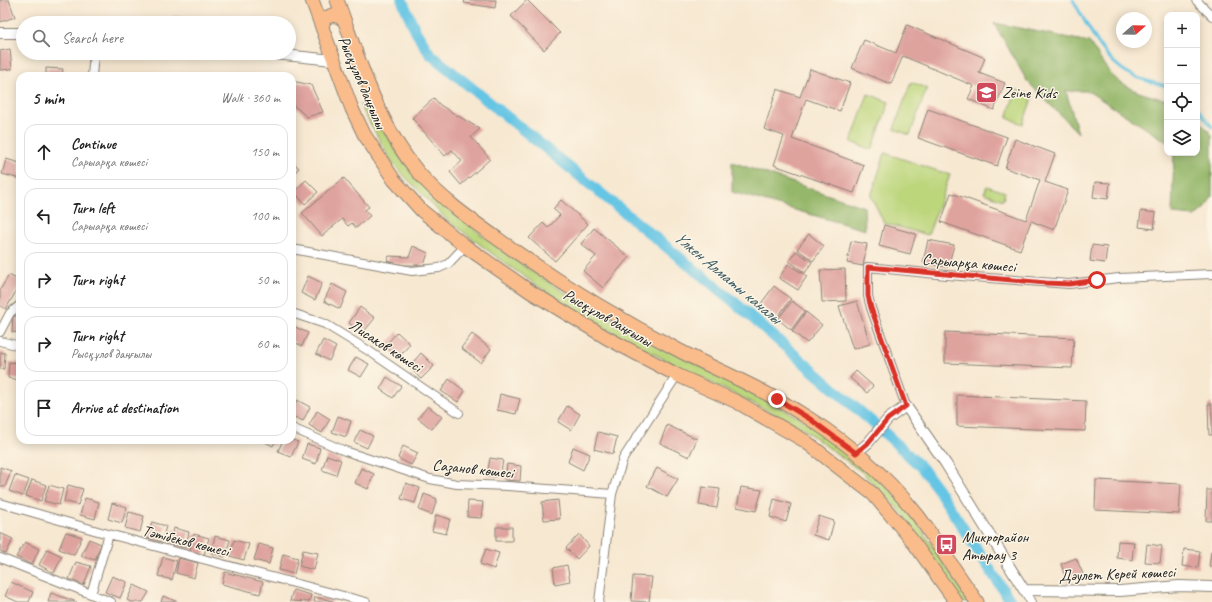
<!DOCTYPE html>
<meta charset="utf-8">
<style>
body{margin:0;font-family:Caveat,sans-serif;background:#f6f6f6;color:#222}
.controls{position:absolute;right:12px;top:12px;display:grid;overflow:hidden;border-radius:8px;box-shadow:0 2px 10px #0003}
.controls button{width:36px;height:36px;display:grid;place-items:center;padding:0;border:0;border-bottom:1px solid #e0e0e0;background:#fff;color:#222;font:20px sans-serif}
.compass{position:absolute;left:1116px;top:12px;width:36px;height:36px;border-radius:50%;background:#fff;box-shadow:0 2px 10px #0003;rotate:70deg}
.stop{position:absolute;width:12px;height:12px;margin:-9px;border:3px solid #d93025;border-radius:50%;background:#fff}
.stop.end{background:#d93025;border-color:#fff;box-shadow:0 1px 4px #0008}
.list{margin:0;padding:0;list-style:none}
h2{display:flex;justify-content:space-between;align-items:center;height:52px;margin:0;padding:0 16px;font-size:17px}
h2 small{font-size:13px;font-weight:400;color:#767676}
.list li{display:grid;grid-template-columns:26px 1fr auto;gap:12px;align-items:center;box-sizing:border-box;height:56px;margin:0 8px 8px;padding:0 8px;border:1px solid #e0e0e0;border-radius:12px}
.list b{display:block;font-size:15px;white-space:nowrap}
.list p{margin:0;font-size:13px;white-space:nowrap;color:#767676}
.list em{font-size:13px;font-style:normal;color:#767676}
.icon{flex:none;width:22px;height:22px;fill:none;stroke:currentColor;stroke-width:2;stroke-linecap:round;stroke-linejoin:round}
.map{position:relative;flex:none;width:1212px;height:602px;overflow:hidden}
.search{position:absolute;background:#fff;box-shadow:0 2px 10px #0003;left:16px;top:16px;width:280px;height:44px;display:flex;align-items:center;gap:10px;box-sizing:border-box;padding:0 14px;border-radius:22px;color:#767676;font-size:15px}
.panel{position:absolute;background:#fff;box-shadow:0 2px 10px #0003;left:16px;top:72px;width:280px;height:372px;border-radius:12px}
.map>svg:first-child{display:block}
.green{fill:#bcd67b;stroke:#6c794c}
.forest{fill:#95b76b;stroke:#586a44}
.lines{fill:none;stroke-linecap:round;stroke-linejoin:round}
.stream{stroke:#65c5e4;stroke-width:3}
.canal{stroke:#65c5e4;stroke-width:11}
.building{fill:#dfa39e}
.minor-casing{stroke:#8a8276;stroke-width:10}
.tertiary-casing{stroke:#8a8276;stroke-width:12}
.primary-casing{stroke:#8a8276;stroke-width:15}
.minor{stroke:#fff;stroke-width:8}
.tertiary{stroke:#fff;stroke-width:10}
.primary{stroke:#fabc8b;stroke-width:13}
.route{stroke:#d93025;stroke-width:5}
.labels{text-anchor:middle;stroke-width:3;stroke-linejoin:round;paint-order:stroke}
.street-label{font-size:16px;fill:#1c1c1c;stroke:#fcf5e5}
.poi-label{font-size:16px;fill:#1c1c1c;stroke:#fcf5e5;text-anchor:start}
.water-label{font-size:17px;font-style:italic;fill:#365762;stroke:#fcf5e5}
</style>
<div class="map">
<svg width="1212" height="602" viewBox="0 0 1212 602">
<rect width="100%" height="100%" fill="#fcf5e5"/>
<filter id="ink" filterUnits="userSpaceOnUse"><feTurbulence type="fractalNoise" baseFrequency=".025" numOctaves="2"/><feDisplacementMap in="SourceGraphic" scale="8" xChannelSelector="R" yChannelSelector="G"/><feConvolveMatrix kernelMatrix="1 2 1 2 8 2 1 2 1" color-interpolation-filters="sRGB"/></filter>
<filter id="wash" filterUnits="userSpaceOnUse"><feTurbulence type="fractalNoise" baseFrequency=".012" numOctaves="4" result="noise"/><feDisplacementMap in="SourceGraphic" scale="16" xChannelSelector="R" yChannelSelector="G"/><feGaussianBlur stdDeviation="0.9" result="paint"/><feColorMatrix in="noise" values="0 0 0 0 0 0 0 0 0 0 0 0 0 0 0 0 0 1.4 0 .05"/><feComposite in="paint" operator="in"/></filter>
<g filter="url(#wash)">
<rect width="100%" height="100%" fill="#f7e8d1"/>
<path class="green" d="M911 82 927 88 910 135 894 129Z
M1016 90 1033 96 1023 124 1007 118Z
M868 94 889 102 872 150 851 142Z
M368 101 401 159 449 209 510 257 586 306 802 419 867 467 909 510 969 602H960L903 514 862 472 799 426 673 364 582 316 506 264 445 218 393 164 360 105Z
M885 153 950 175 928 235 884 223 871 196Z
M987 186 1005 192 1003 200 984 193Z"/>
<path class="forest" d="M994 23 1089 42C1097 53 1104 67 1113 76 1127 91 1148 95 1167 100V142L1088 91H1066L1078 133 1027 81Z
M1197 118 1212 135V196L1204 210 1194 216 1172 214 1174 153H1197Z
M732 162 864 207 865 230 732 192Z"/>
<g class="lines">
<path class="stream" d="M1073 0C1088 26 1102 58 1129 74 1140 80 1154 83 1167 86
M1197 108 1212 127"/>
<path class="canal" d="M402 0 416 32 430 54 733 301 888 436 922 468 937 488 1011 602"/>
</g>
<g id="blocks">
<path class="building" d="M0 0H9L15 17 0 22Z
M465 0H496L495 8 464 3Z
M527 0 560 33 544 50 511 16Z
M173 16 188 18V23H172Z
M907 25 985 58 979 73 1005 83 994 110 968 99 974 86 903 56 891 84 852 68 864 40 896 53Z
M10 49 12 69 0 70V51Z
M46 68 63 69 62 76H46Z
M810 69 850 83 840 111 806 99 792 139 864 165 854 193 774 165 784 136 764 129 777 89 800 97Z
M292 81 311 85 323 112 307 117 292 104Z
M434 98 440 105 480 129 471 137 490 159 461 185 450 172 462 161 452 150 445 156 412 118Z
M928 109 1007 137 997 166 918 138Z
M1015 139 1055 154 1045 182 1068 190 1054 230 1031 221 1020 250 941 222 951 193 1026 220 1040 180 1005 168Z
M6 159 20 163V179L2 174Z
M292 161 299 168 292 176Z
M344 178 369 207 365 210 370 216 356 228 352 223 348 226 342 219 322 236 302 213Z
M306 180 318 192 305 204 294 192Z
M1095 182 1110 183 1108 199 1093 197Z
M561 200 588 224 555 261 529 238 543 223 548 228 560 215 553 209Z
M1141 211 1156 213 1154 229 1139 227Z
M884 225 916 234 910 254 879 246Z
M594 228 629 257 603 288 583 271 596 256 581 244Z
M809 234 824 246 813 261 797 249Z
M928 240 954 245 948 267 923 263Z
M851 241 867 244 863 266 847 263Z
M1092 245 1107 247 1105 263 1090 261Z
M413 246 428 253 424 265H404L387 261 389 256 409 257Z
M796 251 812 262 805 273 789 261Z
M788 264 807 276 798 290 779 278Z
M845 269 846 301 822 302 820 270Z
M9 275 20 281V284L6 309 0 306V290Z
M308 276 322 283 315 300 301 293Z
M332 284 347 292 340 309 324 301Z
M774 286 791 299 777 318 760 305Z
M792 301 805 311 791 330 778 319Z
M857 301 870 344 853 349 839 306Z
M360 307 375 318 362 334 349 323Z
M806 312 822 325 807 343 792 331Z
M13 316H20V333L12 332Z
M293 326 308 333 302 346 292 341V329Z
M397 332 410 344 398 358 385 346Z
M945 332 1074 338 1072 368 945 363Z
M472 334 491 349 481 363 461 348Z
M323 340 336 347 329 361 316 354Z
M0 352 5 353 4 369H0Z
M421 353 434 366 421 379 409 367Z
M356 357 369 364 361 377 348 370Z
M9 362 20 363V380L8 378Z
M856 371 873 386 867 393 850 378Z
M387 377 401 386 393 398 380 389Z
M449 379 465 391 458 402 441 391Z
M500 394 520 399 516 414 497 410Z
M957 395 1086 401 1085 431 957 426Z
M297 400 310 407 303 421 292 416V410Z
M1208 404H1212V435H1209Z
M428 406 442 417 432 429 418 418Z
M567 406 580 414 571 430 558 422Z
M317 411 330 419 322 433 309 425Z
M338 416 351 421 346 437 332 432Z
M667 425 697 439 689 457 660 443Z
M360 430 373 436 367 448 354 442Z
M598 432 617 437 613 454 594 449Z
M261 440H276L273 446Z
M283 440H293L298 442 291 457 278 451Z
M307 444 320 448 316 464 302 459Z
M403 446 418 453 411 465 398 458Z
M573 447 590 454 583 470 568 462Z
M327 455 341 460 336 475 322 470Z
M490 458 503 460 500 477 487 475Z
M507 464 521 466 520 481 505 480Z
M0 467 11 471 5 487 0 486Z
M361 468 374 474 368 489 355 483Z
M657 468 678 479 667 497 647 486Z
M15 475 29 480 23 496 9 491Z
M32 480 46 485 41 501 26 496Z
M1096 480 1181 484 1179 514 1095 510Z
M406 483 420 488 415 503 401 499Z
M49 485 63 489 59 505 44 501Z
M68 485 83 489 78 505 64 501Z
M702 487 720 489 717 508 699 505Z
M741 487 762 490 756 511 737 507Z
M1207 490H1212V521H1206Z
M424 494 437 499 432 515 419 510Z
M85 498 99 502 95 519 80 515Z
M774 499 791 504 786 522 770 517Z
M558 500 560 519 544 520 542 502Z
M468 501 483 502 481 518 467 517Z
M112 503 127 507 122 523 108 519Z
M129 512 144 516 140 532 125 528Z
M436 515 450 519 446 534 432 531Z
M819 516 834 521 829 540 813 535Z
M152 522 166 526 162 542 147 538Z
M496 527H512V541H496Z
M174 528 189 532 185 548 170 544Z
M66 532 82 537 74 555 59 549Z
M0 533 13 539 6 554 0 551Z
M194 534 209 538 204 555 190 551Z
M579 534 589 546 577 559 566 548Z
M215 536 230 540 225 557 211 553Z
M89 539 101 544 95 560 81 556Z
M234 540 249 544 244 560 230 556Z
M1118 541 1134 542 1132 560 1117 558Z
M25 542 39 549 32 565 16 557Z
M259 544 273 548 269 564 254 560Z
M1147 544 1162 546 1160 563 1145 562Z
M47 549 62 556 54 573 39 565Z
M486 549 499 553 494 569 480 564Z
M1184 549 1200 551 1198 568 1182 566Z
M303 550 318 553 314 570 299 566Z
M1211 551H1212V566H1209Z
M283 554 298 558 294 574 279 570Z
M163 557 177 561 172 580 158 576Z
M179 558 198 563 194 578 176 573Z
M1076 558 1083 574 1067 581 1061 564Z
M76 562 91 566 84 585 69 579Z
M567 565 570 581 555 584 553 568Z
M225 572 263 582 260 594 222 584Z
M112 576 127 582 120 598 105 592Z
M633 576 652 577 649 602 631 601Z
M11 582 33 592 29 602H18L5 596Z
M134 585 149 592 143 602H131L127 600Z
M293 590 311 595 309 602 290 601Z
M51 593 77 602H48Z
M163 596 178 602H161Z
M315 597 333 601V602H314Z"/>
</g>
</g>
<g filter="url(#ink)">
<use href="#blocks" fill-opacity="0" stroke="#8a8276" stroke-width="1"/>
<g class="lines">
<defs>
<path id="minor" d="M1196 0 1212 16
M92 76 94 53
M292 249 412 271 439 268 448 264 465 246
M292 313 325 324 369 351 459 413
M0 332 10 313 20 305
M0 341 20 346
M906 406 871 308 868 296V267L947 275 1069 284 1119 278 1212 274
M292 428 345 451 430 479 457 484 508 486 612 494
M0 503 101 532 366 602
M0 558 111 602
M1024 590 1031 602
M91 594 109 534
M599 602 612 494 623 459 677 375"/>
<path id="tertiary" d="M0 33H23
M265 53 333 60
M856 453 868 443 888 419 906 406 946 464 1024 590 1120 591 1179 586 1212 587"/>
<path id="primary" d="M312 0 352 109 364 134 394 180 422 211 465 246 531 292 607 338 677 375 737 402 805 441 873 494 911 539 956 602
M337 0C359 59 377 123 418 172 441 199 470 219 498 239 556 281 617 318 680 351 701 362 722 371 742 381 765 392 788 405 810 419 849 444 886 476 915 512 923 521 929 532 936 542 950 562 963 582 977 602
M322 28 324 19 332 15 340 17 345 22"/>
</defs>
<use href="#minor" class="minor-casing"/>
<use href="#tertiary" class="tertiary-casing"/>
<use href="#primary" class="primary-casing"/>
<use href="#minor" class="minor"/>
<use href="#tertiary" class="tertiary"/>
<use href="#primary" class="primary"/>
</g>
</g>
<g class="lines" filter="url(#ink)">
<path class="route" d="M777 399 810 419 856 453 868 443 888 419 906 406 871 308 868 296V267L1046 283 1069 284 1097 280"/>
</g>
<defs>
<symbol id="school-square" viewBox="-11 -11 22 22"><rect x="-9" y="-9" width="18" height="18" rx="4" fill="#d1495b" stroke="#fcf5e5"/><path d="M0-5L7-2L0 1L-7-2ZM-4 1L0 2.5L4 1V4Q0 6-4 4Z" fill="#fff"/></symbol>
<symbol id="bus-square" viewBox="-11 -11 22 22"><rect x="-9" y="-9" width="18" height="18" rx="4" fill="#d1495b" stroke="#fcf5e5"/><path d="M-5-6H5V4H4V6H2V4H-2V6H-4V4H-5ZM-3.5-4V0h7V-4ZM-3.5 1.2v1.5H-2V1.2ZM2 1.2v1.5H3.5V1.2Z" fill="#fff"/></symbol>
</defs>
<g fill-rule="evenodd">
<use href="#school-square" x="974" y="80" width="25" height="25"/>
<use href="#bus-square" x="934" y="532" width="25" height="25"/>
</g>
<g class="labels">
<g class="street-label">
<text transform="translate(363 82) rotate(67)" y="6">Рысқұлов даңғылы</text>
<text transform="translate(969 262) rotate(5)" y="6">Сарыарқа көшесі</text>
<text transform="translate(608 317) rotate(30)" y="6">Рысқұлов даңғылы</text>
<text transform="translate(386 345) rotate(33)" y="6">Лисаков көшесі</text>
<text transform="translate(473 468) rotate(6)" y="6">Сазанов көшесі</text>
<text transform="translate(186 540) rotate(14)" y="6">Тәтібеков көшесі</text>
<text transform="translate(1117 573) rotate(-2)" y="6">Дәулет Керей көшесі</text>
</g>
<g class="poi-label">
<text x="1002" y="98">Zeine Kids</text>
<text x="962" y="542">Микрорайон<tspan x="962" dy="18">Атырау 3</tspan></text>
</g>
<g class="water-label">
<text transform="translate(728 277) rotate(40)" y="6">Үлкен Алматы каналы</text>
</g>
</g>
</svg>
<div class="controls">
<button>+</button>
<button>−</button>
<button><svg class="icon" aria-label="locate" viewBox="0 0 24 24"><circle cx="12" cy="12" r="6"/><path d="M12 2v4M12 18v4M2 12h4M18 12h4"/></svg></button>
<button><svg class="icon" aria-label="layers" viewBox="0 0 24 24"><path d="M12 4l9 5-9 5-9-5zM3 14l9 5 9-5"/></svg></button>
</div>
<svg class="compass" viewBox="-18 -18 36 36"><path d="M0-13l5 13h-10z" fill="#e53935"/><path d="M0 13l5-13h-10z" fill="#767676"/></svg>
<div class="stop" style="left:1097px;top:280px"></div>
<div class="stop end" style="left:777px;top:399px"></div>
<div class="search"><svg class="icon" aria-label="search" viewBox="0 0 24 24"><circle cx="10" cy="10" r="6"/><path d="M15 15l6 6"/></svg>Search here</div>
<section class="panel">
<h2>5 min<small>Walk · 360 m</small></h2>
<ul class="list">
<li><svg class="icon" aria-label="ahead" viewBox="0 0 24 24"><path d="M12 20V5M6 11l6-6 6 6"/></svg><div><b>Continue</b><p>Сарыарқа көшесі</p></div><em>150 m</em></li>
<li><svg class="icon" aria-label="left" viewBox="0 0 24 24"><path d="M17 20v-9H6M10 6l-5 5 5 5"/></svg><div><b>Turn left</b><p>Сарыарқа көшесі</p></div><em>100 m</em></li>
<li><svg class="icon" aria-label="right" viewBox="0 0 24 24"><path d="M7 20v-9h11M14 6l5 5-5 5"/></svg><div><b>Turn right</b></div><em>50 m</em></li>
<li><svg class="icon" aria-label="right" viewBox="0 0 24 24"><path d="M7 20v-9h11M14 6l5 5-5 5"/></svg><div><b>Turn right</b><p>Рысқұлов даңғылы</p></div><em>60 m</em></li>
<li><svg class="icon" aria-label="arrive" viewBox="0 0 24 24"><path d="M6 21V4h12l-3 4 3 4H6"/></svg><div><b>Arrive at destination</b></div></li>
</ul>
</section>
</div>
